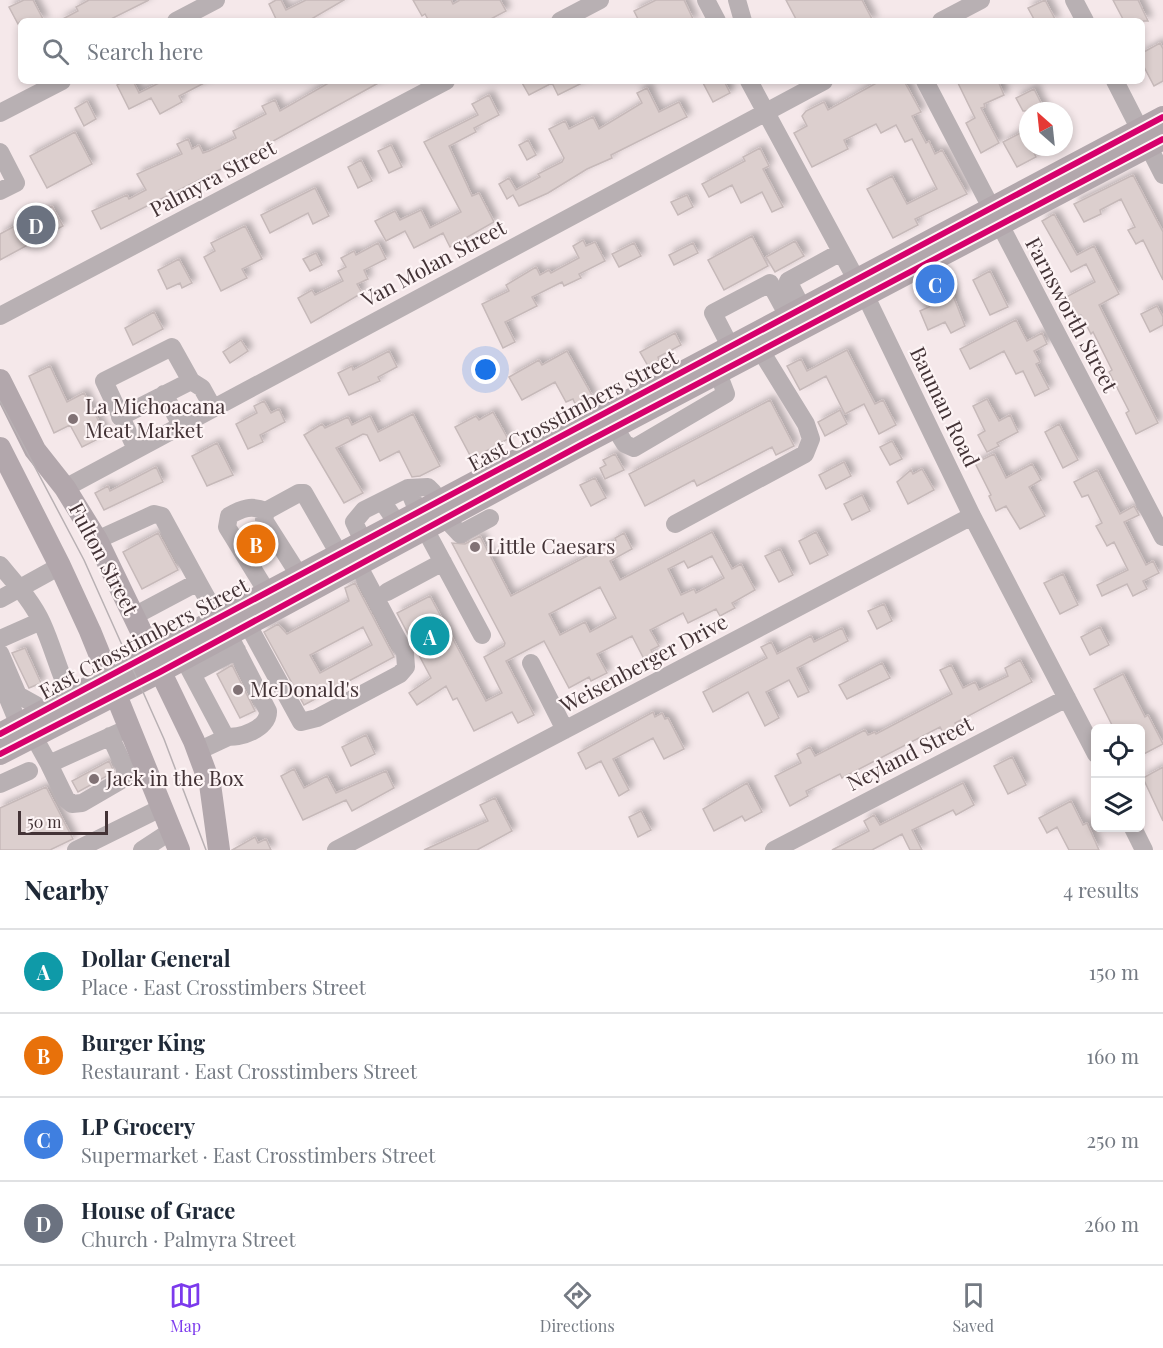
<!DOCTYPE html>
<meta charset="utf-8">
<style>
body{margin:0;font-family:"Playfair Display",serif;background:#f2f2f3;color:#1f2937}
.controls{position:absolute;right:18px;bottom:18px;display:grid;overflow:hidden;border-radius:9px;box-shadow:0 3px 9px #0003}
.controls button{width:54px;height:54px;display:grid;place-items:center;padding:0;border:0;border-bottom:2px solid #e0e1e3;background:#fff;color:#1f2937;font:30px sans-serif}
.compass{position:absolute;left:1019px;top:102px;width:54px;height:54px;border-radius:50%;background:#fff;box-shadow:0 3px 9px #0003;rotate:333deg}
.scale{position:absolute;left:18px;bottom:15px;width:90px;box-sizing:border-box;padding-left:6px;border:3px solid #433336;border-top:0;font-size:16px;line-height:21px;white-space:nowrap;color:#433336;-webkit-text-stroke:4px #fdf4f5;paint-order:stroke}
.you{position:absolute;left:486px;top:370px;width:21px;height:21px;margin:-15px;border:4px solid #fff;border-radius:50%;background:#1a73e8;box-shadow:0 0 0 9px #1a73e833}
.badge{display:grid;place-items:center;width:39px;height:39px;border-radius:50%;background:#7c3aed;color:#fff;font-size:20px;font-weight:700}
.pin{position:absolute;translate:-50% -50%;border:3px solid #fff;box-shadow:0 2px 6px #0006}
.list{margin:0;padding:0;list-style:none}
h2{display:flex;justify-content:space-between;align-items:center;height:78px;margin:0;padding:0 24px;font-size:26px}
h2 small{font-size:20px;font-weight:400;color:#747a83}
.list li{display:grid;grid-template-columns:39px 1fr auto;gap:18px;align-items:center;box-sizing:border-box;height:84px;padding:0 24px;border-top:2px solid #e0e1e3}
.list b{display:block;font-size:22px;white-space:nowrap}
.list p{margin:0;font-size:20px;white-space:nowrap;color:#747a83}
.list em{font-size:20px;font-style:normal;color:#747a83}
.icon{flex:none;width:33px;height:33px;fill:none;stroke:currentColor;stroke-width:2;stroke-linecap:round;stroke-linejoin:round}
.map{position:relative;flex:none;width:1163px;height:850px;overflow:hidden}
.search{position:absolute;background:#fff;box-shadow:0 3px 9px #0003;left:18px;right:18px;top:18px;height:66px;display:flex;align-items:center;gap:15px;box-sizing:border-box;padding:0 21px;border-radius:9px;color:#747a83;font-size:22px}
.sheet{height:414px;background:#fff}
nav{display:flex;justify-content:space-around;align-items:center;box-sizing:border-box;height:84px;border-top:2px solid #e0e1e3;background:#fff;font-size:16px;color:#747a83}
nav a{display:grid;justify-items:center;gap:3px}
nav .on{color:#7c3aed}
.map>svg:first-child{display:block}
.building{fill:#dccfce;stroke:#c6b9b9;stroke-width:1.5;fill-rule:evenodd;filter:url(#shadow)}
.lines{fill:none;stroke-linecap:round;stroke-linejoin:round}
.minor{stroke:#b8b0b3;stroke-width:18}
.major{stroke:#b2a7ac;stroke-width:22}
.tram{stroke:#b8b0b3;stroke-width:1.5}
.cycleway-casing{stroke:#fdf4f5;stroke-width:10}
.cycleway{stroke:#d6006c;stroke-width:6}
.poi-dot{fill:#817275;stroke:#fdf4f5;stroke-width:2}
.labels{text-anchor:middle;stroke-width:4.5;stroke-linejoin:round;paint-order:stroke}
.street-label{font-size:21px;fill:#433336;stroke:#fdf4f5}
.poi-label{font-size:21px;fill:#433336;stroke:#fdf4f5;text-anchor:start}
</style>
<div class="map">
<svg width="1163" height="850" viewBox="0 0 1163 850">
<defs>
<filter id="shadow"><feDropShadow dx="4.5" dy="-4.5" stdDeviation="3" flood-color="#0004"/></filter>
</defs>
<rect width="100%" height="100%" fill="#f5e8ea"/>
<path class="building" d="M24 0H33L44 21H21L18 24 9 7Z
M89 0H149L107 21H59L78 11 76 7Z
M276 0H281L286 10 306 0H344L308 21H277L269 4Z
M413 0H451L453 4 460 0H500L506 11 487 21H429L425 14 422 16Z
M656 0H684L694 21H639L634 11Z
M786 0H862L873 21H797Z
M1045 0 1056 21H1035L1028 8Z
M1113 0H1138L1148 21H1124Z
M1160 43 1163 49V81L1154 86 1142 63V53Z
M124 81H133L139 93 163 81H208L179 96 182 102 160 114 151 98 129 109 117 85Z
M332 81H382L235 162 101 229 92 211 127 195 129 199 146 190 137 174 182 154 177 144 188 139 192 149 199 145 203 153 209 151 236 138 233 131 266 114 262 106 275 100 280 111Z
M521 81H586L558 95 552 83 529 95Z
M702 81H724L730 93 713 102Z
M880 81H904L921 112 912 116 926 143 929 141 935 154 942 150 967 194 915 219 918 225 893 238 867 189 892 176 907 204 937 189 912 139 905 142 896 125 881 133 876 124 844 140 848 149 812 167 794 133 807 126 802 116 806 111 824 102 828 110Z
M957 81H998L1004 95 984 104 985 107 981 108 999 143 981 153 966 123 975 118Z
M647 88 659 112 679 102 687 117 611 155 612 158 587 169 548 193 519 206 513 195 507 199 499 184 509 178 516 190 540 177 538 174 562 162 564 158 549 129 565 121 569 129 593 117 599 129 642 103 637 93Z
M1034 89 1045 111H1023L1016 98Z
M489 95 499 115 474 128 476 132 449 146 472 196 479 193 494 222 450 247 443 233 414 248 405 231 386 241 375 221 395 211 400 220 421 210 430 228 461 212 424 142 478 115 472 104Z
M87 101 96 119 84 126 75 108Z
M1028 129V147H1031L1036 157 1017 167 1003 142Z
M75 132 92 164 47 188 30 156Z
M528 140 536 155 527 160 519 145Z
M391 145 402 167 389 173 378 151Z
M760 148 769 166 763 169 783 207 772 212 762 192 741 203 732 185 709 197 702 184 745 161 743 157Z
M361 160 372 181 358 188 348 167Z
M1133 175 1163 232V280L1143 240 1136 244 1128 230 1135 227 1121 199 1100 210 1101 214 1084 222 1074 204Z
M315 188 329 216 313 224 308 213 270 233 261 215Z
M687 195 693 207 678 215 671 202Z
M52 206 63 226 0 260V234Z
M1054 214 1077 255 1094 246 1119 294 1099 305 1158 423 1136 434 1126 413 1129 411 1109 372 1112 370 1093 332 1091 334 1081 315 1074 319 1064 298 1095 282 1086 264 1071 272 1042 221Z
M245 226 262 259 242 269 247 278 221 291 204 257 215 251 211 243Z
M752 236 768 266 724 290 708 260Z
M583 240 586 246 595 242 605 261 579 274 581 278 564 286 562 282 532 297 537 306 505 322 515 342 503 348 482 304 509 291 506 285 536 267 540 275 549 270 551 273 579 258 573 246Z
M795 241 804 256 775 272 766 257Z
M378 243 386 259 364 270 368 279 357 284 362 293 311 323 298 298 312 290 315 295 343 281 338 271 346 267 341 258 354 251 356 255Z
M634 243 641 256 619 267 612 254Z
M693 243 698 253 674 265 669 255Z
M316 253 322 265 310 271 303 259Z
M179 259 192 283 182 288 180 283 167 289 158 270Z
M943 270 965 326 951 333 945 322 928 330 920 311 931 306 919 283Z
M990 271 1008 307 990 315 973 280Z
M1157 306 1163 317V325L1150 332 1141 314Z
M154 312 163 329 133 345 125 328Z
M1016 320 1027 341 1042 333 1047 344 1034 351 1040 362 1036 364 1049 389 1035 396 1023 371 1016 374 1004 351 970 369 960 349Z
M675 333 681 345 658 357 659 360 648 366 640 352Z
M241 340 248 351 230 363 223 352Z
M847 350 875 404 883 400 896 425 879 434 864 404 845 414 826 376 800 390 787 366 801 359 807 371Z
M389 351 397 367 378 377 380 381 349 395 338 373 352 366 353 370Z
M567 351 593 397 576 406 573 399 566 402 555 382 522 400 509 377 539 360 542 365Z
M50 366 67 402 84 393 106 435 82 447 70 425 54 433 29 376Z
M987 399 999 421 1010 415 1018 432 997 443 999 446 987 452 978 435 985 431 973 406Z
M770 400 794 446 776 455 772 447 697 486 694 480 645 506 629 474Z
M264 401 271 413 279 409 285 422 260 435 263 442 248 449 236 424 257 413 254 406Z
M840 410 847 424 825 436 818 422Z
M493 412 508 439 472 459 455 427 476 416 479 420Z
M413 414 440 466 420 476 412 477 399 451 380 461 367 435 363 434 336 448 363 493 344 503 304 435 322 424 325 428 348 417 352 425 370 416 378 432Z
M1059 424 1078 460 1063 468 1045 432Z
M892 441 902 459 890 465 880 447Z
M217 443 233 475 207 486 192 456Z
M615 454 624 470 605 479 600 468 606 465 603 460Z
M994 454 1006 478 1032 464 1041 480 1029 487 1045 516 1020 529 1006 506 996 511 989 496 991 495 975 463Z
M844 462 851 476 826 489 819 475Z
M156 467 163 482 104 510 95 493 108 486 110 491Z
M922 469 934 490 908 504 897 482 911 470 913 474Z
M1097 470 1120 514 1134 506 1139 515 1124 522 1146 565 1153 561 1159 573 1143 581 1147 589 1133 596 1127 584 1102 596 1097 585 1128 570 1114 542 1107 546 1096 526 1102 523 1088 495 1082 497 1074 482Z
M595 478 606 498 591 506 580 485Z
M862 495 870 511 852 520 844 504Z
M254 525 272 555 261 561 243 531Z
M712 532 732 569 741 564 755 590 732 603 735 608 720 616 716 609 688 623 683 613 650 630 659 646 651 650 653 654 644 659 632 636 597 654 607 673 591 681 589 677 569 688 544 641 506 661 534 715 518 723 512 712 474 731 457 698 453 700 446 686 417 705 409 693 431 678 397 613 430 596 486 701 502 693 484 657 504 646 505 643 452 543 465 544 480 536 511 596 616 541 615 538 624 533 632 549 610 561 620 580ZM712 556 724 578 696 593 694 589 681 595 668 569 684 561 688 568ZM600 587 616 618 590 632 585 622 560 635 549 614Z
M816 532 828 555 810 564 799 541Z
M158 533 178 570 142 589 123 552Z
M780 549 793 575 779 582 765 556Z
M1063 574 1078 605 1060 614 1044 583Z
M355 583 394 657 304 705 264 632 278 624 287 634 349 601 345 588ZM363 627 372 645 320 673 310 655Z
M884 604 892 621 877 629 868 611Z
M1100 627 1109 645 1090 655 1081 637Z
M842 628 848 641 797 668 809 692 798 697 789 680 766 692 779 718 765 726 748 692 713 712 703 692 767 658 761 647 771 642 777 654 811 636 814 642Z
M25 648 41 683 29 688 12 653Z
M1020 660 1032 682 955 723 960 734 947 740 940 727 842 778 840 774 806 791 808 796 790 806 775 776 801 763 797 754 810 747 815 756 865 730 868 735 875 732 876 734 952 694 940 670 951 665 963 688 975 682 979 690 1008 676 1005 668Z
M882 663 890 678 847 699 839 685Z
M232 665 255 711 240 718 217 674Z
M1123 674 1145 717 1148 715 1163 744 1140 756V729H1114L1094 689Z
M653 712 655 717 662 713 665 719 668 718 684 749 664 759 653 738 613 759 629 790 619 796 601 761 586 769 578 753Z
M366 735 375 754 351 766 342 747Z
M1012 757 1026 785 1008 794 994 766Z
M109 761 114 772 78 792 72 781Z
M1163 767V821L1143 778Z
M294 769 304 788 327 776 336 793 386 771 394 788 352 811 346 800 303 820 281 776Z
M747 783 762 812 745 821 742 816 714 831 703 809Z
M963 783 974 805 956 815 953 810 912 830 922 850H910L902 834 872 850H832L869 831 864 821 874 815 880 825Z
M46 787 73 839 50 850H0V808Z
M495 798 512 831 477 850H424L488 821 480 805Z
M1071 801 1083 825 1087 823 1099 850H1069L1057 827 1047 833 1039 818Z
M641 811 651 830 638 837 629 817Z
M255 837 258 843 266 839 271 850H232Z"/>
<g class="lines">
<path class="minor" d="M706 0 717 21
M737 0 743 21
M1074 0 1085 21
M176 21 216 0
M560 21 600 0
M941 21 981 0
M749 81 870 305 972 516 1096 754
M925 81 1163 537
M1115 81 1163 175
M0 113 62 81
M0 152 16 183 0 191
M802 308 788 281 841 252
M0 316 446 81
M730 346 713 313 770 283 788 316
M191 381 202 388 213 408
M164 394 181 425
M120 417 191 381 172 347 104 381 136 449
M615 428 625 444 634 448 726 394 718 373
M65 488 824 81
M408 488 428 487 433 492 435 503
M382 501 408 488 418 512
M266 511C252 505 242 508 229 516L227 527 267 592
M445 518 460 534 490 518
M675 524 805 454 811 439 806 424 761 351
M425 529 482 635
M97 540 154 514 162 516 198 582 134 616
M363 541 354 522 364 510 382 501 397 523
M0 565C15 583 32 601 42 623 53 647 59 673 71 697
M299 575 264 520 266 511 299 493H304L339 554
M198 582 218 618
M387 592 443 562
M0 599 60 566
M248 625 301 722 317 718 400 674 406 667 405 653 358 565
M0 639 41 621
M0 653 18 695 36 705 40 714
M184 659 225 736C239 740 269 728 268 711L229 635
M531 663 565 730
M192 674 237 650
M2 684 19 725
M34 737 49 764 120 732
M198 751 228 737
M49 764 66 799 72 804 82 803 125 778V768L110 736
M0 784 29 771
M1133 828 1144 850
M76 850 161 808
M142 850 171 831
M336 850 972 516
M774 850 1067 698"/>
<path class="major" d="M0 380 35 450 65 488 97 540 194 741 210 784 219 850
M0 448 60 566 90 631 179 850
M0 734 1163 117
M0 754 160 672 581 445 1163 139"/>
<path class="tram" d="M0 401 84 560 164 739 206 850"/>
<defs>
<path id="cycleway" d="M0 734 1163 117
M0 754 160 672 581 445 1163 139"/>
</defs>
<use href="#cycleway" class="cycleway-casing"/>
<use href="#cycleway" class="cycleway"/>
</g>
<g class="poi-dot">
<circle cx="73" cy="419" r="6"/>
<circle cx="475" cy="547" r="6"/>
<circle cx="238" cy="690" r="6"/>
<circle cx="94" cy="779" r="6"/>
</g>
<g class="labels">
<g class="street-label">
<text transform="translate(213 179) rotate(-28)" y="7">Palmyra Street</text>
<text transform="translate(434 264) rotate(-28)" y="7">Van Molan Street</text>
<text transform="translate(1071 315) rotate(62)" y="7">Farnsworth Street</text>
<text transform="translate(944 407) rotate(64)" y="7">Bauman Road</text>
<text transform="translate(573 411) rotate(-28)" y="7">East Crosstimbers Street</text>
<text transform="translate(103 559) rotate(62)" y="7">Fulton Street</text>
<text transform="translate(144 639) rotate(-28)" y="7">East Crosstimbers Street</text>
<text transform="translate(644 664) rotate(-28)" y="7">Weisenberger Drive</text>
<text transform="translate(910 754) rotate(-27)" y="7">Neyland Street</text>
</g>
<g class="poi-label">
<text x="85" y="414">La Michoacana<tspan x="85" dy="24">Meat Market</tspan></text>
<text x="487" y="554">Little Caesars</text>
<text x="250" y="697">McDonald's</text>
<text x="106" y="786">Jack in the Box</text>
</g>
</g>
</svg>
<div class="controls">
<button><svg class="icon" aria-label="locate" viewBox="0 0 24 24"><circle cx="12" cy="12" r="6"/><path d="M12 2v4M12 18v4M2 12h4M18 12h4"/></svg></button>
<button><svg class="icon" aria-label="layers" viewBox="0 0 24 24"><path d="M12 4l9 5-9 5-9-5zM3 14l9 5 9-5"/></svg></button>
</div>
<svg class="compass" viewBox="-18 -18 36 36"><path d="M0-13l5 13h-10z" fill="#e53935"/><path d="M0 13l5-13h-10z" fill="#747a83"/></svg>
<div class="scale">50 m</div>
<div class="you"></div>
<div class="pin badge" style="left:430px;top:636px;background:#0f9aa8">A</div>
<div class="pin badge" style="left:256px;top:544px;background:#e8710a">B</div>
<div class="pin badge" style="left:935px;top:284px;background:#3f7fe0">C</div>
<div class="pin badge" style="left:36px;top:225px;background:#6b7280">D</div>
<div class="search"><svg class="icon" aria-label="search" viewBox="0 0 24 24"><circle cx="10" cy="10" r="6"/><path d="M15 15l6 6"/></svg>Search here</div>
</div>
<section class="sheet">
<h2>Nearby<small>4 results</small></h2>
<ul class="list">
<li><span class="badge" style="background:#0f9aa8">A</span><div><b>Dollar General</b><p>Place · East Crosstimbers Street</p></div><em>150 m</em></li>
<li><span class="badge" style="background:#e8710a">B</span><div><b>Burger King</b><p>Restaurant · East Crosstimbers Street</p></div><em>160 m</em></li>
<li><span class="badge" style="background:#3f7fe0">C</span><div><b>LP Grocery</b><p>Supermarket · East Crosstimbers Street</p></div><em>250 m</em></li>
<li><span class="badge" style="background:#6b7280">D</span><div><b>House of Grace</b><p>Church · Palmyra Street</p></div><em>260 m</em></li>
</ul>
</section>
<nav>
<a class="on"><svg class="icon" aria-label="map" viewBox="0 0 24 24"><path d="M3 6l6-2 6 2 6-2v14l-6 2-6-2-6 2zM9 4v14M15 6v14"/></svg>Map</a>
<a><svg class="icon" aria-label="directions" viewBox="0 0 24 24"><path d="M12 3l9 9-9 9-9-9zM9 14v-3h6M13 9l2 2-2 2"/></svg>Directions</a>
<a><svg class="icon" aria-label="saved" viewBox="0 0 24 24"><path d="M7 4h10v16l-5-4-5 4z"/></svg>Saved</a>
</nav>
